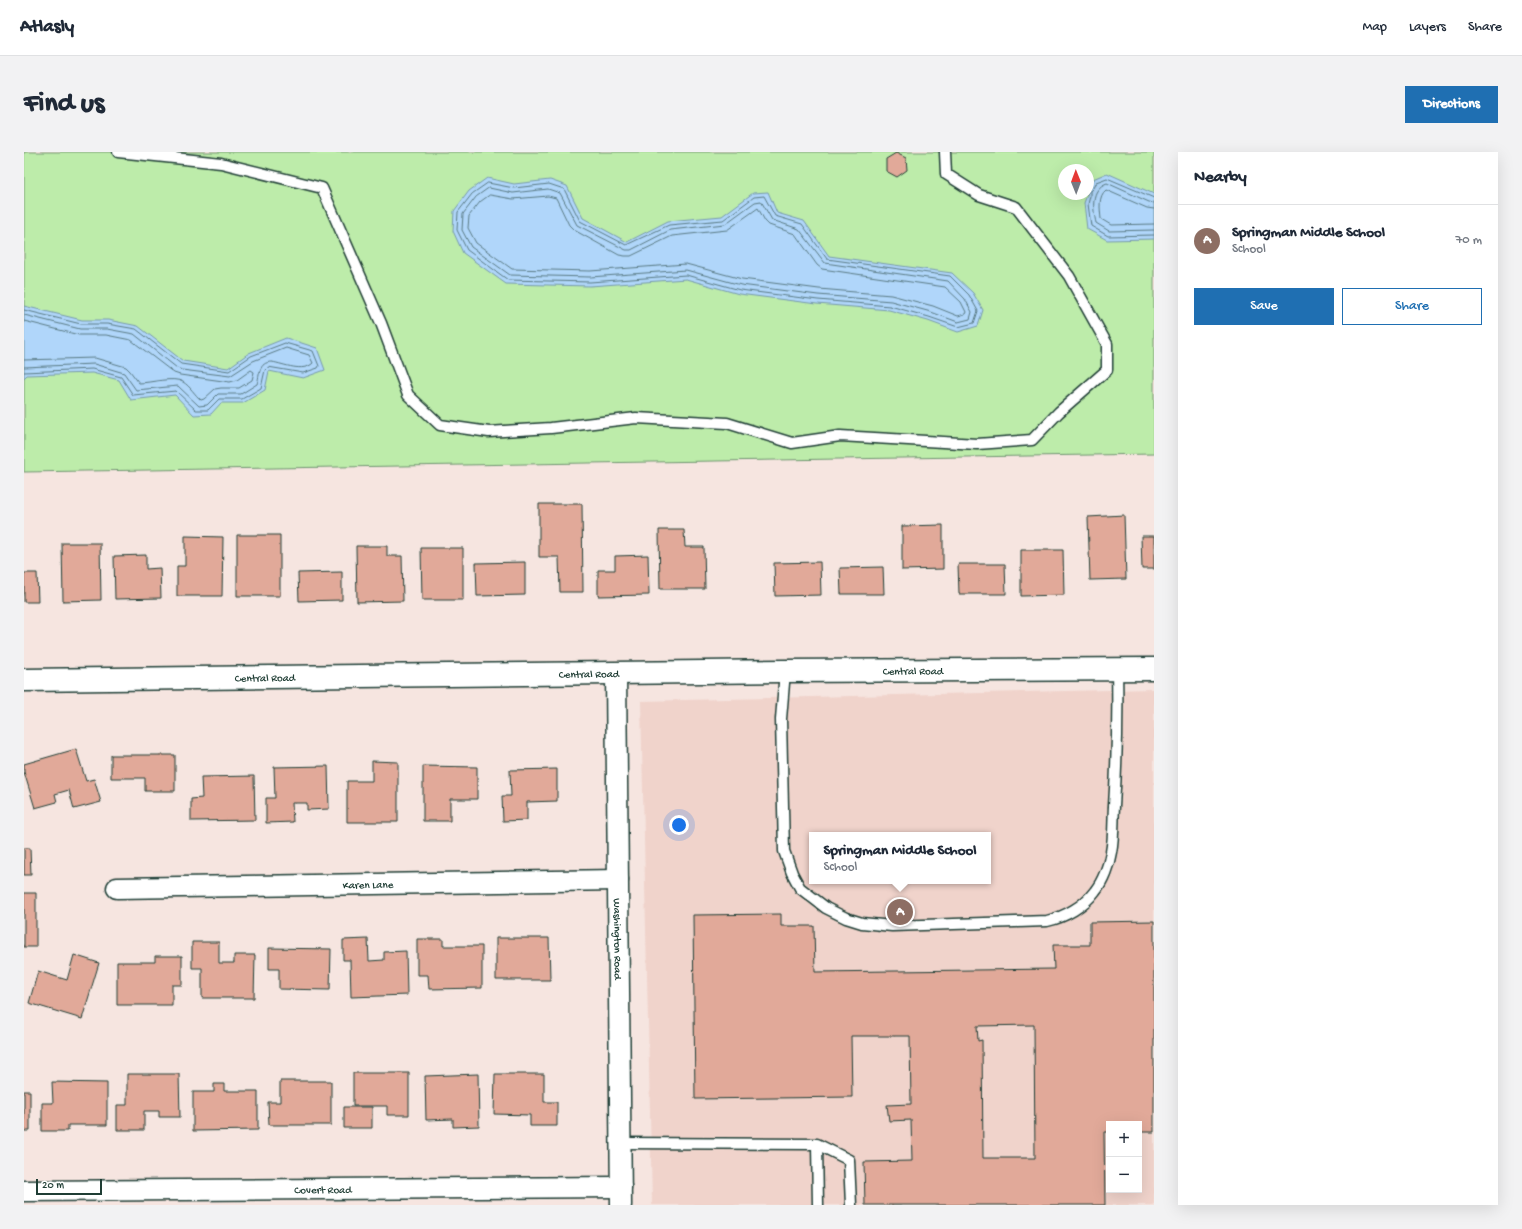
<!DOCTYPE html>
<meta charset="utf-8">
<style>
body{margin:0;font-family:"Gochi Hand",sans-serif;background:#f2f2f3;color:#1f2937}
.controls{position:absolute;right:12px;bottom:12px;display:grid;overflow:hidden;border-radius:0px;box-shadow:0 4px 16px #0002}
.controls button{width:36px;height:36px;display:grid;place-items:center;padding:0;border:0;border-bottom:1px solid #e0e1e3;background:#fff;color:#1f2937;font:20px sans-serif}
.compass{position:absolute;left:1034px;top:12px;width:36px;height:36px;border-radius:50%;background:#fff;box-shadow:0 4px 16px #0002;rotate:359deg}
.scale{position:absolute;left:12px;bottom:10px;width:66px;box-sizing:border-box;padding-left:4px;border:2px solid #1f3d34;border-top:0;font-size:11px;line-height:14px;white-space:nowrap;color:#1f3d34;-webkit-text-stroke:3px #fff;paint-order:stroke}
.you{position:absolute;left:655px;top:673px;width:14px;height:14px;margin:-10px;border:3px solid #fff;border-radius:50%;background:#1a73e8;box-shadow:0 0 0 6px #1a73e833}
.badge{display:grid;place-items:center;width:26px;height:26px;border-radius:50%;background:#1f6fb2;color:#fff;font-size:13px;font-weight:700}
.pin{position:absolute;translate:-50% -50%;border:2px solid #fff;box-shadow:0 1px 4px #0006}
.popup{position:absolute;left:785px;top:680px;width:182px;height:52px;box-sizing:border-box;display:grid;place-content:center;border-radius:0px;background:#fff;filter:drop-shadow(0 1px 3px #0005);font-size:13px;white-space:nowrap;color:#747a83}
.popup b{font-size:15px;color:#1f2937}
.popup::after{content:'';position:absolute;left:50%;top:100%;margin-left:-8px;border:8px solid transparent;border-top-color:#fff}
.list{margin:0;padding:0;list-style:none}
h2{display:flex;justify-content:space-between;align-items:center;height:52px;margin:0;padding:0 16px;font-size:17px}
h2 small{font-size:13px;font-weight:400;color:#747a83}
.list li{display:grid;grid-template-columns:26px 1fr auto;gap:12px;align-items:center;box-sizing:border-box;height:72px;padding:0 16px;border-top:1px solid #e0e1e3}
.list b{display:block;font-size:15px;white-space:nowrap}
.list p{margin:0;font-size:13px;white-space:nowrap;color:#747a83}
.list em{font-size:13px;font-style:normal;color:#747a83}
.actions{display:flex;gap:8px;padding:12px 16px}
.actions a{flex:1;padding:9px 0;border:1px solid #1f6fb2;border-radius:0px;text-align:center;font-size:14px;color:#1f6fb2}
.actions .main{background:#1f6fb2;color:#fff}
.map{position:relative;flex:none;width:1130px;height:1053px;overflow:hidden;border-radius:0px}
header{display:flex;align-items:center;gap:24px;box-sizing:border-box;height:56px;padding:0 20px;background:#fff;border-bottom:1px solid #e0e1e3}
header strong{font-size:19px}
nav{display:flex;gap:22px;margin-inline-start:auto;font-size:14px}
.intro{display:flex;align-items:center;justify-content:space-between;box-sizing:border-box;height:96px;padding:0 24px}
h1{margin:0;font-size:28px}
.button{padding:10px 18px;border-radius:0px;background:#1f6fb2;color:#fff;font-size:14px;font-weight:700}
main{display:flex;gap:24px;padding:0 24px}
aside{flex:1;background:#fff;border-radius:0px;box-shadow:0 4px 16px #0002}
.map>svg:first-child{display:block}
.built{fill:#f0d3cb;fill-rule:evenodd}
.green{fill:#bdecaa;stroke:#6e946f;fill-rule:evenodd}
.water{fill:#b0d6fa;stroke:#7699ab}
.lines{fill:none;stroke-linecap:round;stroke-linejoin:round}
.shore{stroke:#597a83;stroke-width:1}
.building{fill:#e1a999;stroke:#1f3d34;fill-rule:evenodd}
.service-casing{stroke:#1f3d34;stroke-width:13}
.minor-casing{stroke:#1f3d34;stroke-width:23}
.secondary-casing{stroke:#1f3d34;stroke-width:25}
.service{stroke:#fff;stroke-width:10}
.minor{stroke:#fff;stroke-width:20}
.secondary{stroke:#fff;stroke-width:22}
.labels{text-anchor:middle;stroke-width:3.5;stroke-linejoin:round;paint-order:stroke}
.street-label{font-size:11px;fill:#1f3d34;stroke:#fff}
</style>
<header>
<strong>Atlasly</strong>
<nav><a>Map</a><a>Layers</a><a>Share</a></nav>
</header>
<div class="intro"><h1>Find us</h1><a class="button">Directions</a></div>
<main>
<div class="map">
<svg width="1130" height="1053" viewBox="0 0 1130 1053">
<rect width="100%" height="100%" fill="#f6e5e0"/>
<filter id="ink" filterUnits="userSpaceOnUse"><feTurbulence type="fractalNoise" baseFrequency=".025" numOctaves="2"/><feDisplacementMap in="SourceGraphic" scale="8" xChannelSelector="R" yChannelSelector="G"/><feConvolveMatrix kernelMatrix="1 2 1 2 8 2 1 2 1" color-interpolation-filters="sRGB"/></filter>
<g filter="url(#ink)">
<path class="built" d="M1130 537V1053H628L617 549ZM788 683H964V729H788ZM1085 972H1115V1038H1085Z"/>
<path class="green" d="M0 0H1130V302L0 320ZM1040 18H1064V42H1040Z"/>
<path class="water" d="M1083 21 1130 42V87L1083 88 1063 77 1060 51 1069 27Z
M463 26 490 32 526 28 543 34 559 66 603 90 644 69 698 64 729 41 744 40 753 61 780 69 805 104 928 121 949 141 959 158 954 174 934 180 904 169 865 158 793 152 715 142 662 127 566 134 482 132 439 101 429 79 430 59 445 39Z
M0 154 58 168H84L114 174 159 209 204 216 225 201 262 186 293 196 301 218 279 226 245 219 241 238 219 251H197L187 262 170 263 151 243 107 248 95 228 68 221 3 223 0 226Z"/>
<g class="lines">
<path class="shore" d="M464 31 490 36 525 32 540 37 556 69 602 93 645 73 699 68 730 45 740 44 751 64 778 72 803 107 926 124 945 143 954 159 950 171 934 175 905 165 866 154 794 148 716 138 662 123 566 130 484 128 443 98 433 78 434 60 448 42Z
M465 36 489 41 524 37 536 41 553 73 602 98H607L646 78 701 72 731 50 737 49 748 68 775 77 801 111 924 129 941 147 948 160 946 167 934 170 907 160 867 149 794 143 717 133 662 118 566 125 486 123 447 95 438 78 439 62 452 45Z
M466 43 489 47 524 44 532 46 545 73 550 78 595 103 601 104H607L648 84 703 78 734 56 741 69 745 73 771 82 793 113 798 117 921 135 937 150 942 160 941 162 934 164 909 154 867 143 795 137 718 127 662 112 566 119 488 117 452 91 444 76 445 64 456 50Z
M1130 46 1083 26 1072 30 1069 36 1066 39V44L1064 52 1067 74 1084 84 1130 83
M1130 51 1125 50 1083 31C1066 37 1069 57 1072 71L1085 79 1130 78
M1130 57 1123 56 1082 38C1074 44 1076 57 1077 67L1087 73 1130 72
M0 158 57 172H83L112 177 157 212 205 219 227 204 261 191 289 199 295 214 294 216 279 221 244 215 241 218 237 236 218 247H195L184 258H172L152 239 109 243 97 225 68 217 0 220
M0 163 56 177H83L110 182 153 216 158 218 206 224 229 209 262 196 285 203 289 211C279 221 260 212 248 210 234 210 236 223 233 232L217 242H194L183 253 175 254 154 234 112 238 100 221 70 212 0 215
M0 169 55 183H82L107 188 150 221 156 223 206 230 213 228 227 218 230 220 228 228 215 236H197L191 237 180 247 177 248C171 243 166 234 159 230 150 224 126 231 115 231L106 219 102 215 71 206 0 208"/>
</g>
<path class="building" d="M872 1 882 6 883 18 873 25 862 19V7Z
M515 352H558L559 440H536L535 405H515Z
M1100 363 1102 427 1066 428 1064 365Z
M919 373V417L878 418V374Z
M635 378H660L661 395H680L681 437H636Z
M213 383H256V444H213Z
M161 384 199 385 198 444H153V414H161Z
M1117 384H1130V417H1118Z
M38 391H76L77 448 39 449Z
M332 394H363V404H378L379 449 333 450Z
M397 396H439V448H398Z
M997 398H1039L1040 443 997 444Z
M122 403V417L136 416 137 446 91 447 90 404Z
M624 403 625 443 574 444V418H591V404Z
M501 410V443L453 444 452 411Z
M796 410 797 443 751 444 750 411Z
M934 412H981L982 442H935Z
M859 415 860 442H817L816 416Z
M318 420V448L275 449 274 421Z
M0 421H13L14 450H0Z
M52 597 62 629 70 627 77 650 50 657 45 638 31 642 33 650 11 656 0 620V612Z
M87 603H151V639H121V626H87Z
M348 609 374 610V670H323V629H348Z
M304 614 305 657 283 658V651H268L269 670 242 671V646H251L250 615Z
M399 614 453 615V647H426V669H399Z
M533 617V649L503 650V668L479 669 478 644H487L486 618Z
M230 624 231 668 167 669V647L178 646 177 625Z
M0 696H6L7 723H0Z
M0 741H12V795H0Z
M757 762V774H790L791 820 1030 817 1029 793H1066V770L1130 769V980H1115V972H1085V980H1080L1081 1053H841L840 1010 888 1009 887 968 865 969 863 953 887 952 886 884H827L828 945 671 947 669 763ZM1010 873 1011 1006H959L958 888 954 889 953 874Z
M472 786H525L526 828H472Z
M344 787 345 809 360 808V800L382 799 383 843 327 845 326 808H319V788Z
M393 787H419V794H458V836L405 837 404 823H393Z
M168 790H195V811H210V803H231L230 846H178V816H168Z
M245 796 307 797 306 838 255 837V817H245Z
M50 803 75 811 58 867 5 851 14 819 43 828Z
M131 804H158V833H148V853H93V810H131Z
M329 921H385V963H363V954H329Z
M103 922H155L156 965H135V959H120V978H93V953H103Z
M454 922 455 974 429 975V967L402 968 401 924Z
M471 922H520V950H533V974H506V963L470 962Z
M256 929H307V973H245L244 950H256Z
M28 930 83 931V973H44V979H18V951H29Z
M190 932H200V939H234V978L169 979V940H190Z
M0 939H6V979H0Z
M320 955H348V976H320Z"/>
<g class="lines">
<defs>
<path id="service" d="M94 0 197 11 298 36 357 171 384 243 416 273 465 280 527 276 612 266 703 271 768 291 816 284 953 292 1008 288 1035 260 1083 218V192L1045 124 992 55 955 43 922 22 921 0
M761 519 757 567 760 699 768 721 776 736 802 756 822 766 838 771 868 774 1023 769C1041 765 1060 754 1071 739 1079 729 1085 713 1087 700 1090 685 1089 669 1090 654 1093 608 1094 563 1093 517
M597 991 793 992 825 1008 827 1053
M793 992 794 1053"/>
<g id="minor">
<path id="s1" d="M592 521 597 1053"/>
<path id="s2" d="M93 736 594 728"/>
<path id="s3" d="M0 1039 597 1035"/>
</g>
<g id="secondary">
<path id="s4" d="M0 528 761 519 1130 517"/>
</g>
</defs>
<use href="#service" class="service-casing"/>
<use href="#minor" class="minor-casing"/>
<use href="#secondary" class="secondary-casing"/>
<use href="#service" class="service"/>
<use href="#minor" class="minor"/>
<use href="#secondary" class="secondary"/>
</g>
</g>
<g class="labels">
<g class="street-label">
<text dy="4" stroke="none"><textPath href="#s4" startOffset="889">Central Road</textPath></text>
<text dy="4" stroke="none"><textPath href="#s4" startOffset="565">Central Road</textPath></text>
<text dy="4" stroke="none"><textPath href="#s4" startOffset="241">Central Road</textPath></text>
<text dy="4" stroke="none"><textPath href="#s2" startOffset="251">Karen Lane</textPath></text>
<text dy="4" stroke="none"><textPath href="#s1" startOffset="266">Washington Road</textPath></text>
<text dy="4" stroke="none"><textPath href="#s3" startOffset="299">Covert Road</textPath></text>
</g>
</g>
</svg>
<div class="controls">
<button>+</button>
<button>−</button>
</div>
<svg class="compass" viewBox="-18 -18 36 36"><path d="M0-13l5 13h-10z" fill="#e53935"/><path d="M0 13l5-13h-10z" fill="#747a83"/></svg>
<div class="scale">20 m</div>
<div class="you"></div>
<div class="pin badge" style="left:876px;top:760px;background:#8d6e63">A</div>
<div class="popup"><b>Springman Middle School</b>School</div>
</div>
<aside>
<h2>Nearby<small></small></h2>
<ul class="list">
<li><span class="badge" style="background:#8d6e63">A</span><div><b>Springman Middle School</b><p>School</p></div><em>70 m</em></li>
</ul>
<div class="actions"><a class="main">Save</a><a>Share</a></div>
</aside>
</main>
